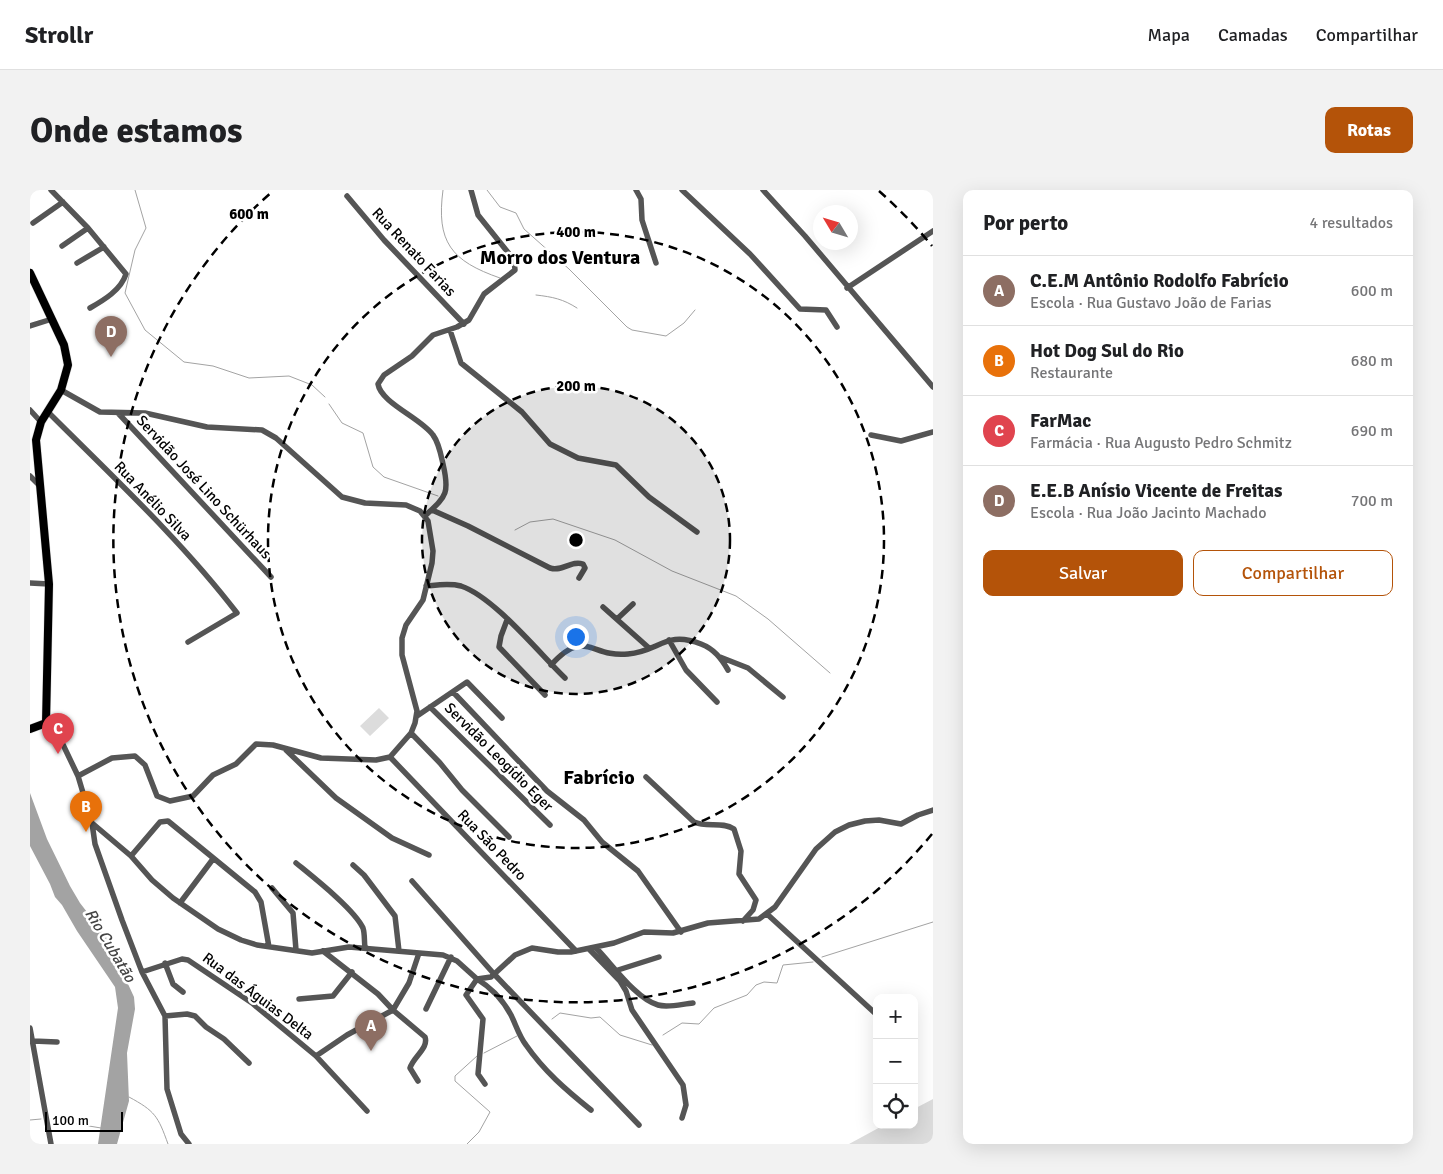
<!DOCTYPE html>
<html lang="pt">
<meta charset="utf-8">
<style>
body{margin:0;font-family:Signika,sans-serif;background:#f2f2f2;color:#202124}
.controls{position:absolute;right:15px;bottom:15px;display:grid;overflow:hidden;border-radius:10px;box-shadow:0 5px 20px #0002}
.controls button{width:45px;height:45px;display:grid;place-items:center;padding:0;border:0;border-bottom:1px solid #e0e0e0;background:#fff;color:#202124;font:25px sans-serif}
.compass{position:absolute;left:783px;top:15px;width:45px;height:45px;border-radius:50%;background:#fff;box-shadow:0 5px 20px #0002;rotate:308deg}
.scale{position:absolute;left:15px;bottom:12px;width:78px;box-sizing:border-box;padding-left:5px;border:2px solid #000;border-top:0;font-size:14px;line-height:18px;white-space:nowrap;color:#000;-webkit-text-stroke:4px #fff;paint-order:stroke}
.you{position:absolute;left:545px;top:446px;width:18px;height:18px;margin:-12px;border:4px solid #fff;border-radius:50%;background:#1a73e8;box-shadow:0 0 0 8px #1a73e833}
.badge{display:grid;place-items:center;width:32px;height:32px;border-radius:50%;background:#b45309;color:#fff;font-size:16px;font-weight:700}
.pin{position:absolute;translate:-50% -41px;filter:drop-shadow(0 1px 2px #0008)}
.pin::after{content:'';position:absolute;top:26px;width:18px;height:15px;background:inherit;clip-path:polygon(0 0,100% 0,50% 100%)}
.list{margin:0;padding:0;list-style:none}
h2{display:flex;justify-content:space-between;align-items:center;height:65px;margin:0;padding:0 20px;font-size:21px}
h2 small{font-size:16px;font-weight:400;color:#757577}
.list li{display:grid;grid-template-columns:32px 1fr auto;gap:15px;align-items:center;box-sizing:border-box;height:70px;padding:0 20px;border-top:1px solid #e0e0e0}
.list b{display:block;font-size:19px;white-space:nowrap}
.list p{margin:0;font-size:16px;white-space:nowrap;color:#757577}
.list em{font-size:16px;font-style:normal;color:#757577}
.actions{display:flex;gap:10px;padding:15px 20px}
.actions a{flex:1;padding:11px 0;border:1px solid #b45309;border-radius:10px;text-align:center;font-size:18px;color:#b45309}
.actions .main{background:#b45309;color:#fff}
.icon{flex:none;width:28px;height:28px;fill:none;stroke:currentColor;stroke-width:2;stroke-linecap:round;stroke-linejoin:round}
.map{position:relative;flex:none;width:903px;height:954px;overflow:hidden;border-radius:10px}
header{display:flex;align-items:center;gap:30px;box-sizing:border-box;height:70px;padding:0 25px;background:#fff;border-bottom:1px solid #e0e0e0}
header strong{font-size:24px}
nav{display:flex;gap:28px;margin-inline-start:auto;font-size:18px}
.intro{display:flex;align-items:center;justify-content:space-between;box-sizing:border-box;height:120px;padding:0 30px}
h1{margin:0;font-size:35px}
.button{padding:12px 22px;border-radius:10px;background:#b45309;color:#fff;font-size:18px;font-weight:700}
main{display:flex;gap:30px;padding:0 30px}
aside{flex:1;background:#fff;border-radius:10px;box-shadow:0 5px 20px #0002}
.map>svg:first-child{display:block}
.green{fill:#dcdcdc}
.water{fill:#a3a3a3}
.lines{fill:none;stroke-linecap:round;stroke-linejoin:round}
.stream{stroke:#a3a3a3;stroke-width:1}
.major-casing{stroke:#dbdbdb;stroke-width:9}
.minor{stroke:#555;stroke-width:5.5}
.major{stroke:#000;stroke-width:8}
.ring{fill:none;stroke:#000;stroke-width:2.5;stroke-dasharray:9 6}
.labels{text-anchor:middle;stroke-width:5;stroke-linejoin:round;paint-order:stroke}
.street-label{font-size:15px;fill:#000;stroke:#fff}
.water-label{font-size:16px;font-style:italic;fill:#444;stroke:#fff}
.district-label{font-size:20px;font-weight:bold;fill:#000;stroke:#fff}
.centre{fill:#000;stroke:#fff;stroke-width:2.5}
.ring-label{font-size:15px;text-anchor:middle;font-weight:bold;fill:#000;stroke:#fff;stroke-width:5;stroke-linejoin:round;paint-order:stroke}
</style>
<header>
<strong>Strollr</strong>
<nav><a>Mapa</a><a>Camadas</a><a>Compartilhar</a></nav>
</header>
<div class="intro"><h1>Onde estamos</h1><a class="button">Rotas</a></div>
<main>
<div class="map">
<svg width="903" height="954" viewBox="0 0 903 954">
<rect width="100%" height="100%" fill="#fff"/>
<path class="green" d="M349 518 359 528 340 546 330 536Z
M903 909V954H819L854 935H884V919Z"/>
<path class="water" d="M0 603 17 649 40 696 50 713 81 753 93 774 98 794 104 807 105 819 97 863 99 911 87 954H68L88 818 85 797 47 741 32 715 25 707 20 694 0 656Z"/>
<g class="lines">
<path class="stream" d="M105 0 116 38 105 60 95 103 115 140 154 172 183 176 219 188 259 186 282 195 295 207
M413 0C406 52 421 71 470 88
M457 0 470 17 486 23 494 39 539 79 597 137 602 140 636 146 654 133 665 120
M506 105C523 107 533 109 547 118
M299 214 312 233 333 243 343 277 354 287 408 306
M485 340 500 332 523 329 585 350 642 381 706 406 738 429 800 483
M792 767 903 732
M522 829 530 823 561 828 570 827 590 845 622 855
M633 845 652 833 669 834 684 818 717 805 726 795 734 792 747 793 753 775 783 772
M454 863 487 846
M99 907C125 921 128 926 138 954
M0 930 11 929
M47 934 71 938
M437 954 449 942 460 922 425 891V886L447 866"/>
<defs>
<path id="major" d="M0 83 34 155 38 175 31 200 11 232 6 250 19 394 16 533 0 539"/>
</defs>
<use href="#major" class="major-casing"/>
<path class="minor" d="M21 0 58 38 96 84C91 100 74 110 60 118
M606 0 611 9 612 30 626 73
M652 0 720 64 770 119 796 120 807 137
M733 0 775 46 903 197
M317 6 354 50 434 134
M3 33 33 12
M32 56 58 38
M47 73 74 57
M817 98 903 41
M0 136 22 129
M420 140 431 173 492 222 520 254 548 268 586 275 619 307 667 342
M31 200 70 222 115 223 177 237 232 240 246 248 312 307 335 313 376 315 390 321 398 331 403 361 402 373 393 410 376 435 372 448V465L387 521 385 533 381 543 360 567 346 570 291 568 243 555 226 554 206 574 183 585 163 606 140 611 127 606 115 575 105 566 82 568 48 586
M0 220 11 232
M17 221C82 286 151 350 207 423L158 452
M88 223 241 387
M841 245 871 251 903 242
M0 286 9 295
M402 320 438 336 520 378C533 382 541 370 553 374L555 378 549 388
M395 326C416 306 420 304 413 274 411 265 409 253 403 245 391 228 351 213 348 194L354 185 382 166 403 145 427 137 439 130 454 104 485 80 484 70 448 25 441 0
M0 393 19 394
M396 396C408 395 419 393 431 396 464 407 509 463 535 488
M573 417 619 458
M587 429 603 414
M477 430 471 446 469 457 515 505
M639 450 656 480 687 512
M690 467 718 478 753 507
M521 475C556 437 560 468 598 464 630 461 636 440 671 454 684 459 691 468 698 480
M423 502 517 601 554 630 572 652 608 681 651 742
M400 517 520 635
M387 526 437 492 472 528
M16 533 26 540 48 586 62 633 65 654 92 730 112 782 135 826 137 899 151 944 159 954
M381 543 410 573 432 600 479 647
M256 560 306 608 362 648 399 665
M360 567 546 761
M616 587 664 632C677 638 692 631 704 639L711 661 709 684 726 710 723 720 713 731
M62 633 101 666 122 690 143 708 188 739 211 750 227 755 282 763 319 757 413 765 427 771 447 789 461 787 485 765 502 758 528 762H541L584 753 614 742 643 743 678 733 729 729 745 717 786 659 805 642 819 635 835 631 849 630 871 634 888 625 903 620
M101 666 130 632 138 631 225 702 231 712 239 757
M266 673C283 687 324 719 333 738 335 744 334 752 335 757
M323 675 334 685 365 726 369 761
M382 691 464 784 609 935
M242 698 263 723 266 760
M150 713 183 669
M737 724 847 825
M566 758C582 774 606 809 628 815 638 818 652 814 663 813
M559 759 590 791 596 801 602 820 653 895 656 915 652 928
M293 761 348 804 363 820 395 847C399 858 383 867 380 878L388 891
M135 773 143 794 153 802
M588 780 629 767
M112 782 152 769 158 770 222 813 286 866 337 921
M269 809 303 806 322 782
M396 819 421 767
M135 826 157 824 165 826 176 837 194 849 219 873
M0 838 21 954
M3 851 27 852
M286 866 317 845 363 820 379 793 389 763
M455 894 448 884 453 829 436 805 447 789C460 797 473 810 481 825 486 835 489 846 496 855 514 881 536 900 561 920"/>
<use href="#major" class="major"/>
</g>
<circle cx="546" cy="350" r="154" fill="#000" fill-opacity=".12"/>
<g class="ring">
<circle cx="546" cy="350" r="154"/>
<circle cx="546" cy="350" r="308"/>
<path d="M902 644A462 462 0 1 1 243 1M849 1A462 462 0 0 1 902 56"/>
</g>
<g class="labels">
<g class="street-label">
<text transform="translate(384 62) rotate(47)" y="5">Rua Renato Farias</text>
<text transform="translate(174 297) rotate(47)" y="5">Servidão José Lino Schürhaus</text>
<text transform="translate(123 311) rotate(46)" y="5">Rua Anélio Silva</text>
<text transform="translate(469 567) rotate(45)" y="5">Servidão Leogídio Eger</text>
<text transform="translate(462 655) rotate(46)" y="5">Rua São Pedro</text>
<text transform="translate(228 806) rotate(37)" y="5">Rua das Águias Delta</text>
</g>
<g class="water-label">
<text transform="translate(81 755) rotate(59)" y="6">Rio Cubatão</text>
</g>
<g class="district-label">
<text x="530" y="74">Morro dos Ventura</text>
<text x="569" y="594">Fabrício</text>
</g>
</g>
<circle cx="546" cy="350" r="8" class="centre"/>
<g class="ring-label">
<text x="219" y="29">600 m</text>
<text x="546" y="47">400 m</text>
<text x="546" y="201">200 m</text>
</g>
</svg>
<div class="controls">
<button>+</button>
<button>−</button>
<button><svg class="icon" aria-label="locate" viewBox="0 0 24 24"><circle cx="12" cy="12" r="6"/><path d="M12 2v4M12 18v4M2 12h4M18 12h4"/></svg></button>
</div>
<svg class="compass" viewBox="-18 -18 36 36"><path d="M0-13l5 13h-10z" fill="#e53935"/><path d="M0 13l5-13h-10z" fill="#757577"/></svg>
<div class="scale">100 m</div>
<div class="you"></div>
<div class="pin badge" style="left:341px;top:861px;background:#8d6e63">A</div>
<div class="pin badge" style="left:56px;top:642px;background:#e8710a">B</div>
<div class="pin badge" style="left:28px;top:564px;background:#e0444e">C</div>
<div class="pin badge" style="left:81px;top:167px;background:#8d6e63">D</div>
</div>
<aside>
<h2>Por perto<small>4 resultados</small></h2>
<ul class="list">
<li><span class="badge" style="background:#8d6e63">A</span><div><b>C.E.M Antônio Rodolfo Fabrício</b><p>Escola · Rua Gustavo João de Farias</p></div><em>600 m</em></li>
<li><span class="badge" style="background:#e8710a">B</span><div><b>Hot Dog Sul do Rio</b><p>Restaurante</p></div><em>680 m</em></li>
<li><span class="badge" style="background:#e0444e">C</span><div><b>FarMac</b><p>Farmácia · Rua Augusto Pedro Schmitz</p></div><em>690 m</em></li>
<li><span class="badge" style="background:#8d6e63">D</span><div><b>E.E.B Anísio Vicente de Freitas</b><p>Escola · Rua João Jacinto Machado</p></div><em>700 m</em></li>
</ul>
<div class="actions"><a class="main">Salvar</a><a>Compartilhar</a></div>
</aside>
</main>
